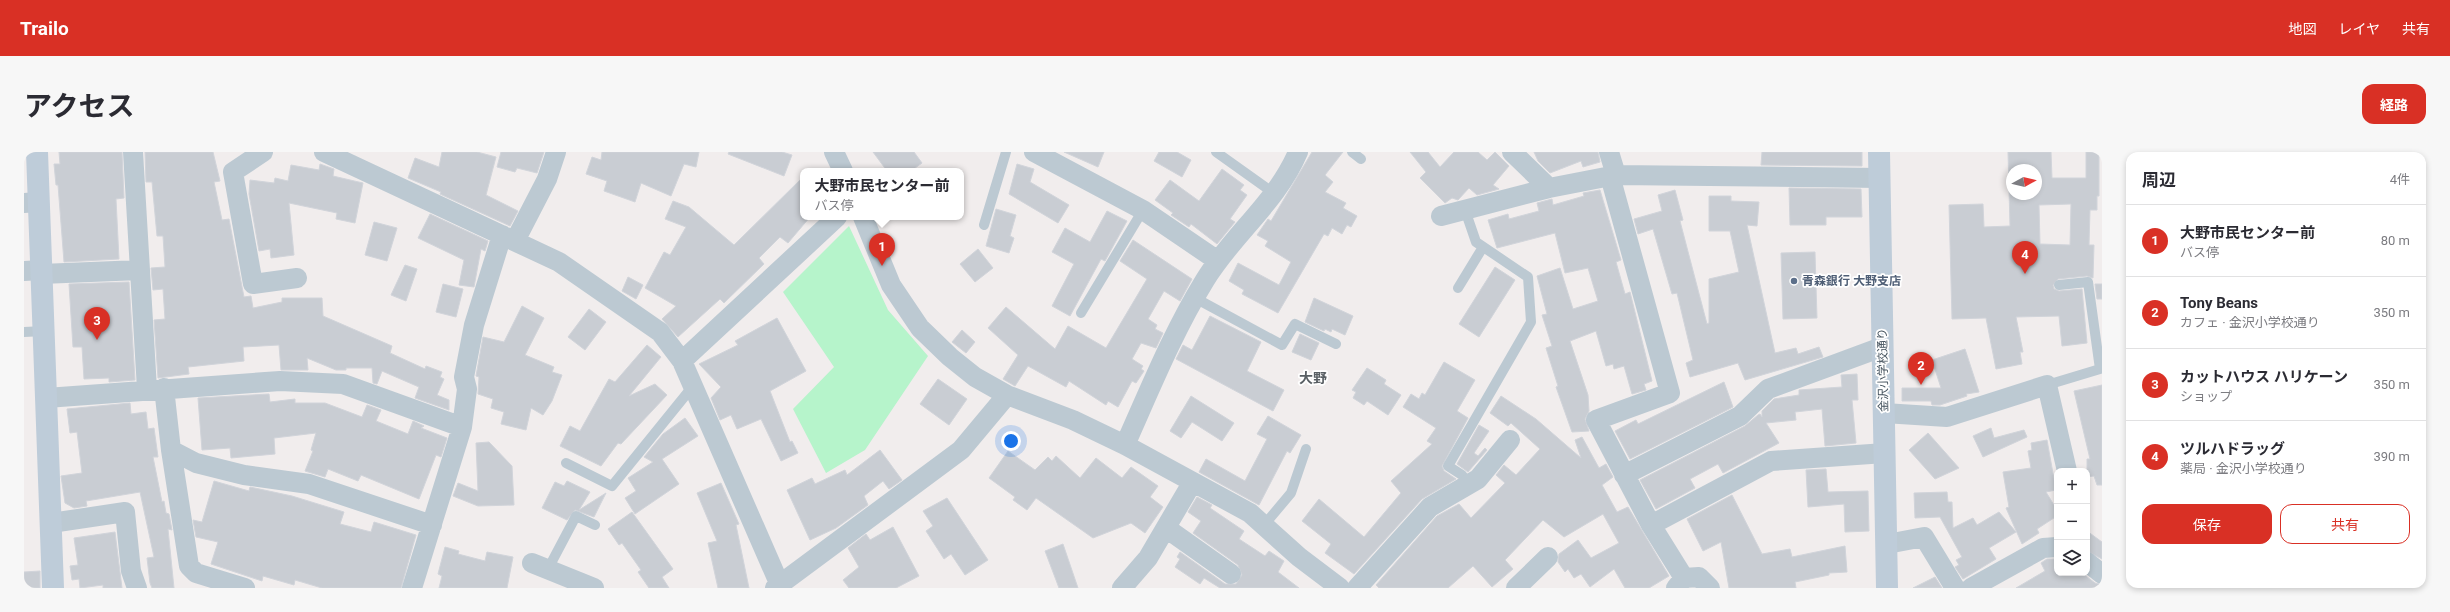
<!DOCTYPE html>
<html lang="ja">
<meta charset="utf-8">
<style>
body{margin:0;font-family:Roboto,"Noto Sans JP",sans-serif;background:#f7f7f7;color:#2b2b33}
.controls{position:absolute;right:12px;bottom:12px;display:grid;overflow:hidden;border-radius:8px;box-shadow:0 2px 6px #0003}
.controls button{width:36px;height:36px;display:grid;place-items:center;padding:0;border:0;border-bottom:1px solid #e1e1e2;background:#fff;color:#2b2b33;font:20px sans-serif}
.compass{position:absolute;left:1982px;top:12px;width:36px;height:36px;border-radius:50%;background:#fff;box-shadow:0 2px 6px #0003;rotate:82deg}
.you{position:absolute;left:987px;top:289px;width:14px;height:14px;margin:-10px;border:3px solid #fff;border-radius:50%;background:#1a73e8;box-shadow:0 0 0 6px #1a73e833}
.badge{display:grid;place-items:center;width:26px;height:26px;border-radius:50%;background:#d93025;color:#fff;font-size:13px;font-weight:700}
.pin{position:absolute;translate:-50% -33px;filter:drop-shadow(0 1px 2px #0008)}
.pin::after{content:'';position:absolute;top:21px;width:14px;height:12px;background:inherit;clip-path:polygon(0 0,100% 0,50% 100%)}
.popup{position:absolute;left:776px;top:16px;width:164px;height:52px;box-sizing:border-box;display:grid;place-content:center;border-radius:8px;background:#fff;filter:drop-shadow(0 1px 3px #0005);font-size:13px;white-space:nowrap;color:#7c7c81}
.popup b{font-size:15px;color:#2b2b33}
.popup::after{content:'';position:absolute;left:50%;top:100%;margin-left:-8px;border:8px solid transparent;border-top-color:#fff}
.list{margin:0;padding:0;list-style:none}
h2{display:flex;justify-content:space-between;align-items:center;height:52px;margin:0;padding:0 16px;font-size:17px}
h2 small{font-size:13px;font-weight:400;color:#7c7c81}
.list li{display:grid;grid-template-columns:26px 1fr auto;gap:12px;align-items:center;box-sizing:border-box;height:72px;padding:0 16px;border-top:1px solid #e1e1e2}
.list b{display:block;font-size:15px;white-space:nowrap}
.list p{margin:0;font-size:13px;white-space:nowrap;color:#7c7c81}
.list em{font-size:13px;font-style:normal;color:#7c7c81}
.actions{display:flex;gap:8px;padding:12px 16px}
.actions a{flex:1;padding:9px 0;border:1px solid #d93025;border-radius:12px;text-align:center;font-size:14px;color:#d93025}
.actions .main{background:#d93025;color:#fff}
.icon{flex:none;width:22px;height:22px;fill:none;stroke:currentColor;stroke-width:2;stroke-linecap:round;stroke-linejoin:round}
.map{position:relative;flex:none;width:2078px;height:436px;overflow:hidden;border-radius:12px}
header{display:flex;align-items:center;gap:24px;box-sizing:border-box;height:56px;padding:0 20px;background:#d93025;color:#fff}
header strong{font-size:19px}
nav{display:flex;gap:22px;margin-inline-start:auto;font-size:14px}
.intro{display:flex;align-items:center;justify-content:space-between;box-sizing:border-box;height:96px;padding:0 24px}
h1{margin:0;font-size:28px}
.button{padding:10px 18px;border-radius:12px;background:#d93025;color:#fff;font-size:14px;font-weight:700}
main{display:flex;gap:24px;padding:0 24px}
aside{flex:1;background:#fff;border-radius:12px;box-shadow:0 2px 6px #0003}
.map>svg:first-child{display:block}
.green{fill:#b6f4cb}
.building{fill:#c9cdd3;stroke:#d1d4da;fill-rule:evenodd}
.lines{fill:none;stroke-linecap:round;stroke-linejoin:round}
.lane{stroke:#bcc9d2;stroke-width:10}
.street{stroke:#bcc9d2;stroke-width:20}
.secondary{stroke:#beccd9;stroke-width:22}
.service-dot{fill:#5c6f8a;stroke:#fff;stroke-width:1.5}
.labels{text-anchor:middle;stroke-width:3.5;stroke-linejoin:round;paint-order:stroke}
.service-label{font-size:12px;font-weight:bold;fill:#4e5e75;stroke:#fff;text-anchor:start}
.street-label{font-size:12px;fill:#44525d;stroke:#fff}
.quarter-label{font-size:14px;font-weight:bold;fill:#595f64;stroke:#fff}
</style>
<header>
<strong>Trailo</strong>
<nav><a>地図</a><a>レイヤ</a><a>共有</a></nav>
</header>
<div class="intro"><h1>アクセス</h1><a class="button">経路</a></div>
<main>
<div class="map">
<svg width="2078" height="436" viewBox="0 0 2078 436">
<rect width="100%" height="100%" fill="#f1eded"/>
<path class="green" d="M825 74 864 158 904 204 841 298 802 321 769 257 810 215 759 140Z"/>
<path class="building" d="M35 0H98L100 46 92 47 95 107 40 110 34 33H32L30 12H36Z
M121 0H189L196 29 190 30 198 68 205 67 220 145 227 144 229 156 258 150V146H298L299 164 368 194 366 201 401 217 402 214 418 220 416 225 420 227 413 243 425 248V258L391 246 395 235 358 219 353 232 349 231 348 216H322V218H312L283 206 284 218H257L255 193 219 195 220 209 164 215 165 222 134 226 130 168 141 167 139 137 129 138 127 116 141 115 139 84H133L128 30H122Z
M418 0H453L472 5 462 43 494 59 486 74 416 42 417 40 384 26 391 6 415 15Z
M477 0H520L513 21 493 16 491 20 473 15Z
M578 0H675L672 15 660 12 647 44 617 31 611 50 580 39 583 29 562 22 568 5 577 8Z
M705 0H758L768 3 760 24 704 2Z
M849 0H890L898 11 887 19H863Z
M1040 0H1080L1074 15Z
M1135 0H1153L1167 8 1158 25 1130 9Z
M1288 0H1319L1301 23 1309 30 1301 40 1322 51 1319 56 1333 64 1327 75 1323 73 1318 82 1308 76 1304 84 1300 82 1254 161 1218 142 1220 138 1205 129 1214 111 1255 133 1267 110 1241 94 1244 89 1233 83 1244 67 1247 69Z
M1386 0H1404L1416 15 1430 0H1454L1463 8 1471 0 1485 14 1469 33 1475 37 1453 43 1445 36 1434 48 1428 46 1421 51 1396 26 1402 20Z
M1510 0H1574L1576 10 1559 15 1557 9 1526 21 1514 9Z
M1738 0H1838V14L1737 13Z
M1984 0H2027L2028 26H2062V0H2075V44H2073V58H2066L2065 93H2070L2069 126 2063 124 2034 127 2029 133 2030 137 2035 139 2058 137 2063 191 2038 194 2035 164 1992 165 1999 200H1996L1998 212 1972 217 1962 166 1928 167 1925 53 1959 52 1960 75 1986 74ZM1988 18H2012V42H1988ZM2047 52 2046 93 2016 92 2015 53Z
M296 12 310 17 309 24 339 31 331 71 312 67 313 61 265 51 270 103 247 106 246 97 235 99 225 42 226 28 250 31 251 26 264 29 267 13 295 18Z
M993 12 1010 17 1006 30 1045 53 1034 71 985 42Z
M1198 17 1220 33 1216 38 1223 43 1206 67 1211 70 1193 92 1167 72 1165 75 1147 63 1149 61 1131 48 1146 28 1175 49Z
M779 25V65H786L764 91 756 85 735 106 740 112 700 151 696 147 654 185 638 167 652 154 621 136 640 100 646 103 662 75 641 67 649 49 665 55 710 93Z
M1765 36 1837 37 1838 65H1802V73H1766Z
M1576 38 1597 108 1592 110 1601 142 1606 140 1628 229 1620 232 1622 238 1608 242 1600 214 1590 217 1589 212 1582 214 1572 179 1546 189 1564 243 1565 259 1561 267 1565 279 1548 280 1532 235 1534 234 1522 196 1528 194 1518 163 1523 162 1513 124 1536 116 1549 157 1574 149 1564 116 1541 121 1531 81 1473 96 1464 68 1484 62 1485 67 1515 59 1513 51 1528 47 1529 53 1560 44 1559 41Z
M1651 38 1659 68 1656 69 1683 172 1685 171V127L1715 120 1706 79H1685V44H1707V49L1735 50 1733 74 1723 73 1751 201 1772 196 1774 202 1795 195 1799 205 1721 228 1714 211 1666 225 1662 211 1669 208 1653 141 1648 142 1629 77 1614 82 1610 67 1638 59 1634 43Z
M972 57 992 63 986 84 990 86 985 101 962 94Z
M1083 59 1103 69 1081 109 1077 107 1046 164 1028 154 1050 112 1028 100 1041 76 1066 90Z
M406 62 464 89 461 99 457 97 450 135 435 133 440 108 394 86Z
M350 70 373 76 363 109 341 103Z
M1109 88 1168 127 1156 149 1140 139 1124 167 1133 173 1131 177 1139 181 1132 196 1117 191 1108 207 1119 214 1117 217 1120 219 1112 231 1108 229 1094 255 1084 249 1082 253 1045 229 1042 235 1004 214 991 234 979 227 994 203 964 176 982 155 1031 197 1044 174 1082 196 1123 127 1096 109Z
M954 97 969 116 951 130 936 112Z
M1791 100 1793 166 1759 167 1757 101Z
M381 113 393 117 382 149 367 143Z
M1471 115 1491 128 1455 185 1435 172Z
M604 125 619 133 612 147 598 139Z
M105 130 111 228 85 230V226L60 227 58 195H49L45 132Z
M419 132 439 137 432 165 412 160Z
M2071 132H2078V147H2073Z
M1290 146 1329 164 1321 183 1308 177 1307 180 1301 177 1300 179 1281 170Z
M498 154 520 166 501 203 530 215 528 220 538 223 528 249 519 263 507 256 502 278 477 272 480 260 467 256 469 247 454 242 455 225 452 224 459 185 480 190Z
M565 157 582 170 561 198 544 185Z
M1186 164 1237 190 1223 219 1260 238 1249 259 1152 207 1159 193 1168 198Z
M753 166 782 219 746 239 766 290 768 289 774 301 757 309 737 267 713 277 707 263 696 268 687 246 697 235 675 212 714 193 711 189Z
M938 178 951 190 942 201 928 190Z
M1276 182 1295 191 1287 208 1268 200Z
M623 193 637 205 605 244 631 232 643 243 597 292 594 291 577 314 536 294 546 274 556 279 585 227 591 230Z
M1941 197 1955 240 1942 242 1943 244 1916 253H1908L1907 249H1878V236H1917L1908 208Z
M1420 210 1451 228 1433 259 1444 266 1418 314 1420 319 1432 327 1398 347 1330 422 1301 401 1307 392 1278 369 1295 347 1340 385 1377 341 1367 329 1408 292 1403 289 1412 276 1379 255 1387 242 1395 247 1398 241 1401 243Z
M1343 216 1362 228 1360 232 1377 243 1364 263 1343 249 1340 253 1329 246 1332 240 1328 238Z
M1833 222 1834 248H1828L1832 291 1801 294 1798 257 1771 260 1772 268 1742 271 1755 291 1699 321 1694 312 1666 327 1671 336 1632 357 1616 328 1721 274 1734 263 1736 262 1738 265V259L1750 247 1775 243V238L1818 235 1817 223Z
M914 227 943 247 925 273 896 252Z
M1700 230 1709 255 1606 307 1591 279 1612 268 1614 272Z
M2078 233V333H2073L2070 324 2063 325V307H2066L2050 239Z
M245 242 246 250 271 247V251H301L338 265 343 253 357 258 352 269 384 282 389 269 400 274 397 276 423 286 417 305 412 303 395 347 337 323 334 329 304 317 301 325 281 319 289 299 287 298 292 281 250 286 251 302 207 306 206 296 178 298 174 246Z
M1167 244 1210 271 1198 289 1168 270 1157 286 1146 279Z
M1477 244 1512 267 1557 306 1551 288 1558 285 1575 316 1582 312 1589 325 1578 333 1593 360 1604 355 1645 424 1625 436H1601L1590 417 1566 435 1557 422 1550 426 1544 417 1541 420 1534 410 1535 402 1554 388 1567 406 1595 391 1579 362 1540 385 1519 368 1481 408 1489 417 1468 435 1449 414 1424 436H1355L1352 433 1413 364 1435 352 1447 366 1481 331 1472 323 1480 313 1492 323 1516 297 1487 271 1484 274 1466 261Z
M106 251 107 262 122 260 124 277 130 276 134 305H129L138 350 140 349 142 361 145 362 148 378 144 377 150 436H128L126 431 123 406 130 405 116 340 62 349 63 354 50 356 41 351 37 324 58 321 53 280 46 281 43 257Z
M1244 264 1277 283 1266 301 1263 299 1235 353 1175 320 1182 307 1221 329 1243 287 1233 282Z
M661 266 674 284 638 307 655 332 611 362 601 346 612 339 604 326 629 310 620 305 639 282Z
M1455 273 1465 279 1450 301 1454 304 1461 296 1463 298 1444 320 1433 312Z
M1967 276 1970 286 2000 278 2003 285 1959 305 1949 284Z
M1904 281 1912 290 1935 316 1911 327 1885 298Z
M2023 288 2032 338 2022 340 2033 358V364L2013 377 2015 381 1998 392 1982 356 1985 355 1979 320 2007 316 2004 299 2008 298 2007 291Z
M465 290 488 314 490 353 454 354 429 344 434 331 454 339 452 291Z
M856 298 878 328 865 337 859 329 840 344 844 353 812 376 786 388 763 338 788 326 791 332 821 318 823 323Z
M984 299 1011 318 1024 305 1028 309 1032 304 1056 326 1072 306 1098 326 1107 315 1134 334 1126 345 1139 355 1121 381 1107 371 1069 386 1012 346 1003 358 989 348 991 345 965 326Z
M1802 317 1804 340 1844 339 1845 379 1821 380 1820 352 1784 355 1782 318Z
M190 329 225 339 226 335 268 344 320 360 316 372 347 380 350 370 392 383 377 436H298L271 428 270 433 239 424 238 429 187 412 194 390 172 385 169 368 178 370Z
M543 329 566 340 555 358 582 341 570 365 551 358 543 368 518 356 531 330 540 334Z
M697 331 715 372 712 373 725 436H694L684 391 693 389 673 341Z
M1923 340 1924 350H1928L1929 376 1949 366 1953 373 1975 360 1992 380 1965 396 1972 407 1939 427 1931 415 1935 413 1932 408 1938 405 1916 365 1891 366 1890 341Z
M1708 343 1738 402 1766 397 1768 405 1821 394 1823 420 1805 421V423L1771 430 1772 436H1705L1697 390 1679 399 1663 367Z
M1173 345 1188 353 1186 356 1220 379 1215 387 1241 404 1245 399 1260 409 1254 420 1275 436H1196L1180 426 1176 432 1151 415 1156 407 1153 405 1156 400 1201 432H1212L1218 423 1214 413 1169 381 1177 369 1164 360Z
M923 346 964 408 941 423 927 402 920 407 902 379 909 374 899 359Z
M608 360 649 417 638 425 645 436H625L614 420 617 418 598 391 595 393 584 377Z
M869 375 895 424 872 436H825L819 428 835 415 824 396 842 382 846 388Z
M2063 379 2078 390V407L2063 399Z
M91 380 98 436H79V433L56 436 55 427 48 428 46 414 54 413 50 386Z
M1039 392 1054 436H1035L1021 399Z
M421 395 435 399 434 402 461 409 463 400 489 405 483 436H415L418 424 414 422Z
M2023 407H2033V421H2058L2071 431 2078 433V436H1992L2021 419 2017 411Z
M16 419V436H0V420Z
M1911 425 1918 436H1889Z"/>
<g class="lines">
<path class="lane" d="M1192 0 1251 42
M1328 0 1337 7
M1441 58 1452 90 1504 125 1507 170 1424 314 1438 323 1445 332
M960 73 982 0
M1434 136 1459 95
M1171 146 1258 193 1271 172 1312 192
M1057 161 1119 58
M0 180 20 179
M2023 233 2076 217 2064 130 2035 133
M542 311 588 334 669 234
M1241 372 1267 341 1282 297
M524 417 552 364 571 373"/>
<path class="street" d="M109 0 123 237
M239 0 209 20 229 132 273 126
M300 0 535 110 636 180 658 209 755 431
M810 0 819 19
M1010 0 1119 58 1194 109
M1488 0 1525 36
M1585 0 1592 23
M1586 24 1646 241 1572 268 1627 373 1660 426
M0 51 13 50
M1417 64 1525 36 1592 23 1856 26
M839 65 867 133 896 176 926 205 951 225 983 243 1049 268 1101 293 1226 361 1275 405 1316 436
M491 89 523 27 532 0
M0 119 17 118
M17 122 116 118
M658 209 813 65
M140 236 147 298 165 414 172 421 221 436
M22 246 256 229 319 232 438 275
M1860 261 1923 265 2023 233 2043 319
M1101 293C1126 237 1149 180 1181 128 1209 82 1253 50 1274 0
M147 298 172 311 220 323 285 332 408 373
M1600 323 1716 264 1744 237 1858 195
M27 371 101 360 107 419 113 436
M1627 373 1747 309 1861 301
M1142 376 1207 422
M1863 392 1900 385 1931 436
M2063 410 2078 422
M508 411 570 436
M388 436 438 275 443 237 440 225 450 173 478 83
M751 436 937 298 983 243
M1098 436 1124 406 1168 331
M1333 436 1406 355 1454 327 1486 288
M1492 436 1524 405
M1652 436 1660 426 1675 425 1686 436
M1947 436 2019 396 2033 395"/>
<path class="secondary" d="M13 0 29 436
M1855 0 1863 436"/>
</g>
<circle class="service-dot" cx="1770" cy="129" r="4"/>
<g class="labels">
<g class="service-label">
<text x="1778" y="133">青森銀行 大野支店</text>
</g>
<g class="street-label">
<text transform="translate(1859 218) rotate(-91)" y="4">金沢小学校通り</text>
</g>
<g class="quarter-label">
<text x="1289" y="231">大野</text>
</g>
</g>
</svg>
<div class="controls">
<button>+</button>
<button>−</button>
<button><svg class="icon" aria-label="layers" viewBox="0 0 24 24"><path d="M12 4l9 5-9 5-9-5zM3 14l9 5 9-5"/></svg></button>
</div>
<svg class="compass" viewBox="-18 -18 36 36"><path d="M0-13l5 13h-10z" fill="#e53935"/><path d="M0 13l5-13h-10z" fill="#7c7c81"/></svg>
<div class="you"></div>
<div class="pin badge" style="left:858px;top:114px">1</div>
<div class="popup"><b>大野市民センター前</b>バス停</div>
<div class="pin badge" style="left:1897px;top:233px">2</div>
<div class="pin badge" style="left:73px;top:188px">3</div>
<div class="pin badge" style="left:2001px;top:122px">4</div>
</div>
<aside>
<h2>周辺<small>4件</small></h2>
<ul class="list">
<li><span class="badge">1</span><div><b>大野市民センター前</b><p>バス停</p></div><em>80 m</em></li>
<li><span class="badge">2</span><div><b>Tony Beans</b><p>カフェ · 金沢小学校通り</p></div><em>350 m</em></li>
<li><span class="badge">3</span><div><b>カットハウス ハリケーン</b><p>ショップ</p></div><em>350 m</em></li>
<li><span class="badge">4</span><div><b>ツルハドラッグ</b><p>薬局 · 金沢小学校通り</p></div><em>390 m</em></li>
</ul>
<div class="actions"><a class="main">保存</a><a>共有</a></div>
</aside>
</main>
